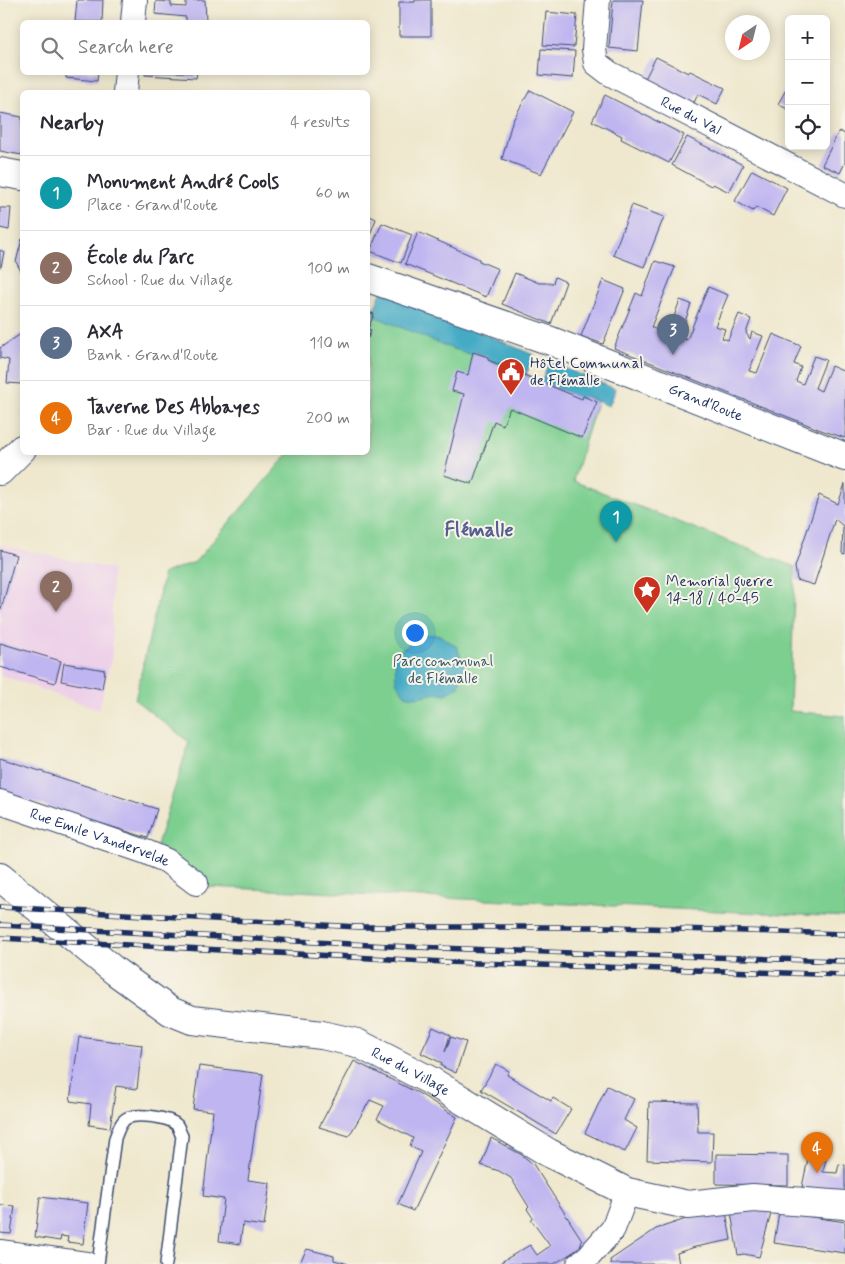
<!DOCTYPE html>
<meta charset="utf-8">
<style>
body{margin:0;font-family:Mynerve,sans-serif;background:#f7f7f7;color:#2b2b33}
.controls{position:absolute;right:15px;top:15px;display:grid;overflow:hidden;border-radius:8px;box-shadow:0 2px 12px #0003}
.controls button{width:45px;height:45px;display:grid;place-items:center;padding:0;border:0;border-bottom:1px solid #e1e1e2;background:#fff;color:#2b2b33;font:25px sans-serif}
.compass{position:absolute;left:725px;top:15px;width:45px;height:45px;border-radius:50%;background:#fff;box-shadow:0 2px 12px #0003;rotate:215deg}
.you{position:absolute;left:414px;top:632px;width:18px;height:18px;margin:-12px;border:4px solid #fff;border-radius:50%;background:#1a73e8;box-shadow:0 0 0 8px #1a73e833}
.badge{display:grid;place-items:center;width:32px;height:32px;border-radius:50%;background:#b45309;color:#fff;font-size:16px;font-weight:700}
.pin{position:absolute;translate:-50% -41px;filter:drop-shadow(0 1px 2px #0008)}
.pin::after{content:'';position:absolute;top:26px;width:18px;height:15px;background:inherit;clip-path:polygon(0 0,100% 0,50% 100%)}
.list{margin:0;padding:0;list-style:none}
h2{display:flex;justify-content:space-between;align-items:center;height:65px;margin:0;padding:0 20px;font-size:21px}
h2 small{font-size:16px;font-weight:400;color:#7c7c81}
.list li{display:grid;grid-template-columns:32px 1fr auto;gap:15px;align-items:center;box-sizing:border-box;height:75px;padding:0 20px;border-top:1px solid #e1e1e2}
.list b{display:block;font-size:19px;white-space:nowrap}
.list p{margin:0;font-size:16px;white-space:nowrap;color:#7c7c81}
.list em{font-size:16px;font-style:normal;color:#7c7c81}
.icon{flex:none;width:28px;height:28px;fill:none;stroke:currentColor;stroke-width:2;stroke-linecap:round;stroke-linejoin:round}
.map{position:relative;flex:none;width:845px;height:1264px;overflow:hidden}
.search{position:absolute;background:#fff;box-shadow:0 2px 12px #0003;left:20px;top:20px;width:350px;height:55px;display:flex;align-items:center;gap:12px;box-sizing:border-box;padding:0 18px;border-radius:8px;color:#7c7c81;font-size:19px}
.panel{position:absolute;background:#fff;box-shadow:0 2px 12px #0003;left:20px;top:90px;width:350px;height:365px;border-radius:8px}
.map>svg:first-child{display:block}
.built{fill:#edd1e9}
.green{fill:#7dcf90;stroke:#4c7f77}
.water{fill:#45abc5;stroke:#306d92}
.building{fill:#bfb5f1}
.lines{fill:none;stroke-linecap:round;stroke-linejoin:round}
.service-casing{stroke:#3b4b6f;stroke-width:14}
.minor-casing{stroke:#3b4b6f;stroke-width:26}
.tertiary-casing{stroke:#3b4b6f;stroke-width:30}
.service{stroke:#fff;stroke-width:11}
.minor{stroke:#fff;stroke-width:24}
.tertiary{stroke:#fff;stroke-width:28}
.rail-casing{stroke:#1b2f5e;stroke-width:5.5}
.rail{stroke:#f7f3e8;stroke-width:4;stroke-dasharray:11;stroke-linecap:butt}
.labels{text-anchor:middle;stroke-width:4;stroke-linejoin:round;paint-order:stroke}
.street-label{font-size:15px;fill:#1b2f5e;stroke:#f7f3e8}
.poi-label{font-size:15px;fill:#1b2f5e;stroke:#f7f3e8;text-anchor:start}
.park-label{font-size:15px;fill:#34576a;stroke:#f7f3e8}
.district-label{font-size:20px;font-weight:bold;fill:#545e91;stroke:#f7f3e8}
</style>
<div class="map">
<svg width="845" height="1264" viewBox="0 0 845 1264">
<rect width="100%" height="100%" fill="#f7f3e8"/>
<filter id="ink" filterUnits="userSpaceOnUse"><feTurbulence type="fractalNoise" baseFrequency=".02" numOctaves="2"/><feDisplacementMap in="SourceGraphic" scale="10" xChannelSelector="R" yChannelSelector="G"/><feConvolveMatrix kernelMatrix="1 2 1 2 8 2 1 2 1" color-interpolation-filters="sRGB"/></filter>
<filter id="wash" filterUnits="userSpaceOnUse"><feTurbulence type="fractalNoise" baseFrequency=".0096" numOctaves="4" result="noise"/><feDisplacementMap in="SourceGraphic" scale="20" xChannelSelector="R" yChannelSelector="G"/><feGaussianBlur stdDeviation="1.12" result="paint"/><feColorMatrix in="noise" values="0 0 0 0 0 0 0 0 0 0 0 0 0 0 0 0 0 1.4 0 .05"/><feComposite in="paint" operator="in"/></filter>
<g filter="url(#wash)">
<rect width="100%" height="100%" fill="#efe8ce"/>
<path class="built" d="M0 545 112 569V655L99 710 0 675Z"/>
<path class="green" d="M374 316 597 402 573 481 795 567 790 711 845 716V917L209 887 157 845 189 742 135 700 164 573 195 562 289 453 368 452V326Z"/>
<path class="water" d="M382 290 534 355 526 375 488 360V357L474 352 473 355 448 347 374 316V314H372Z
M549 362 616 389 609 406 584 396 582 399 541 382Z
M416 634 440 635 457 647 464 666 459 686 446 694C428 690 425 701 405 695L396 681 395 658 398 652 408 646Z"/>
<g id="blocks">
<path class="building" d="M77 0H103L102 22H75Z
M186 0H205L206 22H186V17L155 14 156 1 171 2V6L186 7Z
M415 0H431V36H399V2H415Z
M613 0H643L638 51 609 48Z
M546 12 577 15 574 47 543 45Z
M541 49 575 51 573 78 539 75Z
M656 57 688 73 690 71 725 88 717 104 698 94 692 107 644 81Z
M66 72H98L97 81 66 78Z
M145 72H197L196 78 145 75Z
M789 84V110L778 104Z
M530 90 573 112 541 174 502 159 512 122Z
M605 95 684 135 669 163 621 139 622 136 592 121Z
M0 113 22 117V155L0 151Z
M839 131 845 134V163L840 173 822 165Z
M687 137 743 165 729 192 713 184 711 186 672 165Z
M752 170 787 188 773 216 756 207 753 211 735 201Z
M632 205 664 217 644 267 613 255Z
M0 208H11L9 230 0 228Z
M368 215 376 219 368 240Z
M382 223 412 235 401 263 370 251Z
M418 232 479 259V261L498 269 486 297 405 264Z
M22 239V273L16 262Z
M0 250 4 252 1 267H0Z
M655 261 675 267 651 327 667 336 680 300 691 304 680 337 687 340 708 287 728 295 715 326 725 329 722 338 728 340 739 314 751 319 746 333 750 339 752 332 763 336 749 371 757 373 773 334 801 346 794 364 801 367 796 381 803 384 814 356 826 360 815 388 821 391 831 366 845 372V438L821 430 614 348 636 293 642 296Z
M515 273 539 283H553L555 277 566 282 551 324 502 304Z
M603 280 625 289 603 344 581 336Z
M368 312 374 314 368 329 371 330 368 338Z
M22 333V384L7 383 9 360 0 358V348Z
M473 352 488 357V360L541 382 582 399 583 396 597 402 582 438 510 408 503 425 494 421 472 484 444 475 464 394 452 391 457 372 468 375Z
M845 484V554L842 553 843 526 835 519 814 585 797 580 795 567 819 495 838 504Z
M0 550 16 555 1 610H0Z
M0 643 61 661 55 683 0 667Z
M64 663 105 670 102 689 61 681Z
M0 758 157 809 148 838 0 792Z
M433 1027 450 1035 445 1052 451 1037 466 1042 456 1073 441 1066 442 1063 421 1053Z
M79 1037 142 1045 137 1089 116 1086 110 1128 89 1125 91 1104 70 1101Z
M354 1061 420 1094 457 1117 413 1211 398 1204 421 1152 410 1146 413 1138 377 1119 384 1106 370 1100 349 1136 319 1127Z
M496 1064 509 1071 507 1075 551 1101 553 1098 571 1109 556 1134 481 1090Z
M199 1066 263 1074 248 1180 270 1183 264 1226 243 1223 240 1244 219 1241 224 1199 203 1196 213 1111 193 1109Z
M607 1086 634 1099 624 1120 637 1128 625 1152 585 1133Z
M649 1102 697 1103 698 1132H713L712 1162 647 1160Z
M491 1138 522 1155 533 1164 582 1240 580 1248 554 1264H502L501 1262 530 1245 537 1255 550 1246 531 1220 533 1218 527 1209 529 1207 511 1178 499 1171 481 1165Z
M812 1140 830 1141 823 1172 837 1173 839 1164 845 1165V1193L802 1187Z
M716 1154 788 1155V1185L716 1184Z
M40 1197 88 1203 83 1244 67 1242 68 1237 61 1236 60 1241 35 1237Z
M0 1205 15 1206 11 1234 0 1233Z
M772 1210 759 1257 744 1254 738 1255 731 1212Z
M726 1212 731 1240 695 1247 677 1253 679 1264H611L610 1260 656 1229 689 1218Z
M779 1212 845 1222V1253L774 1243Z
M307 1249 334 1256V1260L348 1264H299Z"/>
</g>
</g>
<g filter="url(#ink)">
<use href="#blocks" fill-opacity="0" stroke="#3b4b6f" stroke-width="1"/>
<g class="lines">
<defs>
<path id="service" d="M98 1264 115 1138C118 1131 120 1122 127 1118 137 1113 169 1117 177 1125 179 1128 180 1133 182 1136L166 1264"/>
<g id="minor">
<path id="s1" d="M598 0 594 49 596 63 609 73 845 195"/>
<path d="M133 22 135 0"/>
<path d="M125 92 127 72"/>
<path id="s2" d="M0 802 146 852 167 861 196 883"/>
<path d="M0 1252 86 1264"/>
<path d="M579 1264 589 1256 613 1229 627 1192"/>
</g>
<g id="tertiary">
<path d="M0 172 22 176"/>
<path id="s3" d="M368 278 551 341 845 457"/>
<path d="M0 471 22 449"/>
<path id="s4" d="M0 877 116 972 170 1011 192 1020 322 1035 357 1043 431 1081 549 1153 627 1192 688 1205 753 1198 845 1205"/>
</g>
</defs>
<use href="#service" class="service-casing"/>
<use href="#minor" class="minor-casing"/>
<use href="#tertiary" class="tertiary-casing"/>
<use href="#service" class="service"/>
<use href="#minor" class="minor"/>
<use href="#tertiary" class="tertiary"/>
<defs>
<path id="rail" d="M0 907 358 927H612L845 934
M0 925 389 946 571 953 845 961
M0 938 445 962 845 975"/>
</defs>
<use href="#rail" class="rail-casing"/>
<use href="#rail" class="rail"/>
</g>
</g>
<defs>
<symbol id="civic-pin" viewBox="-11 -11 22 30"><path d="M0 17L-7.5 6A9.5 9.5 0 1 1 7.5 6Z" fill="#c8321e" stroke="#f7f3e8"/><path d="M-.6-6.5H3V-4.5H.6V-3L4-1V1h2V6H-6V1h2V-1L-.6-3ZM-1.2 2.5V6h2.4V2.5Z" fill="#fff"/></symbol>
<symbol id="sight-pin" viewBox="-11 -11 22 30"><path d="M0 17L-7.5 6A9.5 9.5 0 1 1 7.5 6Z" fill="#c8321e" stroke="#f7f3e8"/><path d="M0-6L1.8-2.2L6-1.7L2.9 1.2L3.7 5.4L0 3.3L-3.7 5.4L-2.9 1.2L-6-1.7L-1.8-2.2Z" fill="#fff"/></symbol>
</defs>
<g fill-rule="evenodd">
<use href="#civic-pin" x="495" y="356" width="32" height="43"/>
<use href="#sight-pin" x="631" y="574" width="32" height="43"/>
</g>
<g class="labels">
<g class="street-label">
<text dy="5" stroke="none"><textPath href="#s1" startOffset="172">Rue du Val</textPath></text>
<text dy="5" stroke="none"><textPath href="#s3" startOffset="360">Grand'Route</textPath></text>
<text dy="5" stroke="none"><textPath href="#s2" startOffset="106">Rue Emile Vandervelde</textPath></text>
<text dy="5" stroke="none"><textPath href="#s4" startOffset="468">Rue du Village</textPath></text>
</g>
<g class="poi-label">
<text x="530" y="368">Hôtel Communal<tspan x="530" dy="17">de Flémalle</tspan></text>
<text x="666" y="586">Memorial guerre<tspan x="666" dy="17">14-18 / 40-45</tspan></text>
</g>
<g class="park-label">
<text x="443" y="666">Parc communal<tspan x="443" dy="17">de Flémalle</tspan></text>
</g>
<g class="district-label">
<text x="479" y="536">Flémalle</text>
</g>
</g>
</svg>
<div class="controls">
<button>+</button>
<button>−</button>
<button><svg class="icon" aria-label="locate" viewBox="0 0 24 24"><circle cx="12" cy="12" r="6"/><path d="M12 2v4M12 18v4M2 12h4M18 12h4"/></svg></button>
</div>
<svg class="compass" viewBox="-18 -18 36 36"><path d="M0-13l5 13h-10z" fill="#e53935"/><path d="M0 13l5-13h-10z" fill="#7c7c81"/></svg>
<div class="you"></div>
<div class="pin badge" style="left:616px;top:542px;background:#0f9aa8">1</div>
<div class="pin badge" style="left:56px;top:612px;background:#8d6e63">2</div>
<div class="pin badge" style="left:673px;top:355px;background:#5c6f8a">3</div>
<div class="pin badge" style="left:817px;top:1173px;background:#e8710a">4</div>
<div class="search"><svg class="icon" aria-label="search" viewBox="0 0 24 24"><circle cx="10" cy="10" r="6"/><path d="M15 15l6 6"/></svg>Search here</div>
<section class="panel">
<h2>Nearby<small>4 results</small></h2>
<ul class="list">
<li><span class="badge" style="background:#0f9aa8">1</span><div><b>Monument André Cools</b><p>Place · Grand'Route</p></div><em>60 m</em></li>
<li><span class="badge" style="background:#8d6e63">2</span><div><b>École du Parc</b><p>School · Rue du Village</p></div><em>100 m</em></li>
<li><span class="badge" style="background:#5c6f8a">3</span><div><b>AXA</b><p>Bank · Grand'Route</p></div><em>110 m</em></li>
<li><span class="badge" style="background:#e8710a">4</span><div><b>Taverne Des Abbayes</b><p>Bar · Rue du Village</p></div><em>200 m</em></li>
</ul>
</section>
</div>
